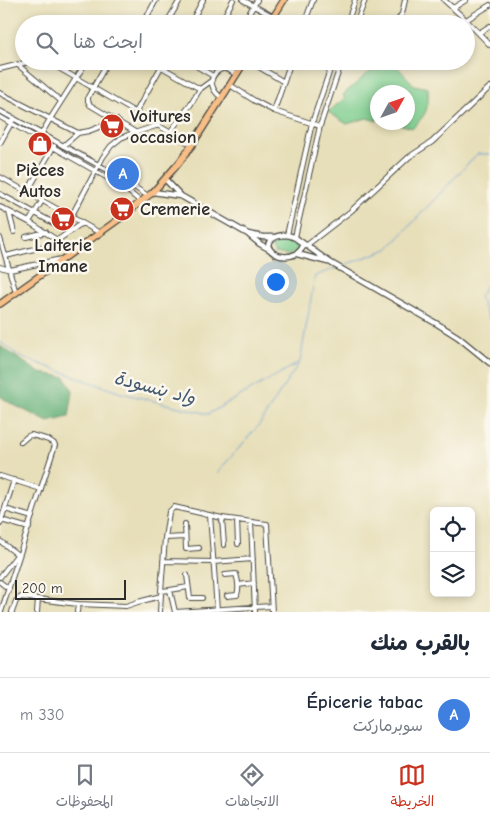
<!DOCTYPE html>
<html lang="ar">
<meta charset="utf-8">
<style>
body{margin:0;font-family:"Comic Neue","Playpen Sans Arabic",sans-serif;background:#f6f6f7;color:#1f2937;direction:rtl}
.controls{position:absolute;right:15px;bottom:15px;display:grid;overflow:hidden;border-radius:8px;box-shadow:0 2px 8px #0003}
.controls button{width:45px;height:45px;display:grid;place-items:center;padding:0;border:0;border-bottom:1px solid #e0e1e3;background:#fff;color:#1f2937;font:25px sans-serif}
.compass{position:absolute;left:370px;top:85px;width:45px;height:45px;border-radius:50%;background:#fff;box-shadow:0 2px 8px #0003;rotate:50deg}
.scale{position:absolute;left:15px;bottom:12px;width:111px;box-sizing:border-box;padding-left:5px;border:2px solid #2b2b2b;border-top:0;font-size:14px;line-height:18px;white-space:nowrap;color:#2b2b2b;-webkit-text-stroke:4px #fbf7ec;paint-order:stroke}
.you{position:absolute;left:275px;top:281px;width:18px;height:18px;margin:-12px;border:4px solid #fff;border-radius:50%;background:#1a73e8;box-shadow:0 0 0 8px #1a73e833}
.badge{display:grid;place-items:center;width:32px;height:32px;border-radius:50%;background:#c8321e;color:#fff;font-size:16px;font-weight:700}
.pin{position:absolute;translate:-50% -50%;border:2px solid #fff;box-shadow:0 1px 5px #0006}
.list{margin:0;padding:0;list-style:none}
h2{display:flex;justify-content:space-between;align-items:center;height:65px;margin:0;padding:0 20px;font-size:21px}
h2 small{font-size:16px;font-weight:400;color:#747a83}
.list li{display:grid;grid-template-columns:32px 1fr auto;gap:15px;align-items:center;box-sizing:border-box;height:75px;padding:0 20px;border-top:1px solid #e0e1e3}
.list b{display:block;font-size:19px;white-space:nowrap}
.list p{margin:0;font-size:16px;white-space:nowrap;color:#747a83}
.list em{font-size:16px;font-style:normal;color:#747a83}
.icon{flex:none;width:28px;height:28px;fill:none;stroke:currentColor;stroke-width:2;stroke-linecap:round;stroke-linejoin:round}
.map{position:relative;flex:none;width:490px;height:612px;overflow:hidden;direction:ltr}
.search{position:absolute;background:#fff;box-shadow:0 2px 8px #0003;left:15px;right:15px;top:15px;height:55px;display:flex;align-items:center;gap:12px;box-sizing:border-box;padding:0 18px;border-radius:28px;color:#747a83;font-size:19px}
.sheet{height:140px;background:#fff}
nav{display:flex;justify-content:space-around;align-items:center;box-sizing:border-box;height:70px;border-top:1px solid #e0e1e3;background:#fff;font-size:14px;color:#747a83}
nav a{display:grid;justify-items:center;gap:2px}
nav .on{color:#c8321e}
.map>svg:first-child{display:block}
.green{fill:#7acc8d;stroke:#527c5c}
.forest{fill:#63b078;stroke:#476e52}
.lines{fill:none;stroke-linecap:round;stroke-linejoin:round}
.stream{stroke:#689ed5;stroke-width:1}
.minor-casing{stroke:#474640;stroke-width:6}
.tertiary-casing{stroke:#474640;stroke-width:7}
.primary-casing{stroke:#474640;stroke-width:8}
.minor{stroke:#fff;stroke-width:4}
.tertiary{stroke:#fff;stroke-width:4.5}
.primary{stroke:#f7be87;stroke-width:5.5}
.labels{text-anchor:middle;stroke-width:5;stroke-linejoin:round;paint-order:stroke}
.poi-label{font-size:18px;font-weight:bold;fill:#2b2b2b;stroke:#fbf7ec;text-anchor:start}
.water-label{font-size:19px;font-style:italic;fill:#43596f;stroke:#fbf7ec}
</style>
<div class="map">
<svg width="490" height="612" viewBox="0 0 490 612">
<rect width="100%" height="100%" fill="#fbf7ec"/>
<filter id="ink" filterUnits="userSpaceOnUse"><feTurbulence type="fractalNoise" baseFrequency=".02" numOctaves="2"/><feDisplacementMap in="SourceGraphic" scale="10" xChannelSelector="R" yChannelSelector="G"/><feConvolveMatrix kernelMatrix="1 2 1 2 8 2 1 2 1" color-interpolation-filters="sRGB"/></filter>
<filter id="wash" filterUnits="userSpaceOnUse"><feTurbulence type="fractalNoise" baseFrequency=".0096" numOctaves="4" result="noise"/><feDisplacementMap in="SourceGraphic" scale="20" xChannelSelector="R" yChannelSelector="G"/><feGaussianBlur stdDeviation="1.12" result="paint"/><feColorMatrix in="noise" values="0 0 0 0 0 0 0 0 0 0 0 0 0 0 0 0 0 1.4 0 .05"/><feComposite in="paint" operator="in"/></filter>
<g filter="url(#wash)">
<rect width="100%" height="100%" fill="#e7dfb9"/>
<path class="green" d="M390 61H392L414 85 428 88C429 109 427 113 413 128L394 123 408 122V92H378L377 121 367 118 347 124 328 112 345 98 343 95 368 73 383 67Z
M284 239C290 240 296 240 299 246 293 258 286 255 275 253L271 247C272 243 279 240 284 239Z"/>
<path class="forest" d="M0 346 40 373 65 377 73 391 69 417 48 422 10 403 0 396Z"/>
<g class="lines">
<path class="stream" d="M339 267 388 249 477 154H490
M490 279 479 297 490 321
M0 342 21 357 121 393 208 414 300 362 315 276 336 268
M217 473 259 425 299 363"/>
</g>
</g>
<g filter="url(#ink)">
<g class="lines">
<defs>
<path id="minor" d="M203 0 194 17 205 24
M243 0 274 17
M444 0 466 20 490 45
M453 8 466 0
M466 20 490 5
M136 24H140
M143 24 156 0
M166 24 180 0
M220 24 233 0
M243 24 257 0
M304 24 313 0
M347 24 355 0
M356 24 365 0
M395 24 402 14 405 0
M479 33 490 26
M38 61C42 67 48 67 52 61
M110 61 106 65 88 97V101L90 105 135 132
M151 61 200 89
M188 61 213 76
M249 61 284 82
M50 63 192 145
M18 65 61 101
M0 69 32 61
M220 70 222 61
M230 85 255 101 274 111 320 126
M0 93 78 133 89 131 117 120
M222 98C212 91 207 79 218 71 221 69 222 68 226 69 230 70 234 73 237 75
M0 111 113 173 148 196
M274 111 291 61
M136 112 161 67
M0 117 113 181 123 187 141 202
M170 132 191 104 200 89 211 81
M42 133 50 119 87 61
M0 143 14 118
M63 146 78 133
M0 177 100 233
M27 192 54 146
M0 194 70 232
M0 207 29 222 57 240
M9 212 14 232
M71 217 103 157 111 146 121 138 128 135 159 125
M29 222 42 201
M287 235 312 123 333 61
M26 237 46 232
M295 237 320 126 342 61
M0 238 16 293
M307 245 351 211 409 157 432 142 490 87
M6 256 46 246 55 242 82 223
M0 267 10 270 61 259
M0 476 41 489
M5 509 32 517
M210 515 217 610
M222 518 224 545
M1 520 29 528
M237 520 238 544
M251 522 255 612
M0 524 14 480
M185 524 186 549 199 548
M165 538 185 537
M0 541 18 555
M163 561 213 562 253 559
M187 575 190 598H202
M225 575 236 574C238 580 239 589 237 595L227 596
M0 577 17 555
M0 582 9 589
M238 585 254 583
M170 590 188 587
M1 612 55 445C51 439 39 437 31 435L28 436 21 442
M12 612 16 601 21 597 78 604 126 606 138 602 161 596
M37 612 38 599
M77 612 78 604
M160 612 161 594
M175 612 170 590 161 591 165 538 169 512 174 507 222 518 267 524 272 612
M175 612 271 606"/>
<path id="tertiary" d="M165 179 181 196 248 234 263 237H274
M153 192 180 196
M249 235 260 244 269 249
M283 235C292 235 299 238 303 246 298 260 272 260 268 245 270 238 276 236 283 235Z
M300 241 331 263 439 325 458 337 490 363
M297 254 328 262"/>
<path id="primary" d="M269 24 284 0
M0 304 122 217 153 192 178 164 192 145 245 61"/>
</defs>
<use href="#minor" class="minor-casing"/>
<use href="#tertiary" class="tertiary-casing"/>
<use href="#primary" class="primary-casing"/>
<use href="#minor" class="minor"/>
<use href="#tertiary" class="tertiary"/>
<use href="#primary" class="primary"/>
</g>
</g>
<defs>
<symbol id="supermarket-disc" viewBox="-11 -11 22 22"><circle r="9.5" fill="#c8321e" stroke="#fbf7ec"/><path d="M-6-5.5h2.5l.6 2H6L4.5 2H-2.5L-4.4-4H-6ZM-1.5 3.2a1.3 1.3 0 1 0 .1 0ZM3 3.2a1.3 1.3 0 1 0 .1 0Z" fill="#fff"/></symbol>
<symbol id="shop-disc" viewBox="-11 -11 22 22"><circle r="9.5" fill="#c8321e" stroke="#fbf7ec"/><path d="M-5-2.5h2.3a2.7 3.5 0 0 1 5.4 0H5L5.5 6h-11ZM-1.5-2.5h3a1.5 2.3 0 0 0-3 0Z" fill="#fff"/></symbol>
</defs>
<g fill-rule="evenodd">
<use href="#supermarket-disc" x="98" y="112" width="28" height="28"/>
<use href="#shop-disc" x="26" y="130" width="28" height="28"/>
<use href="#supermarket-disc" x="108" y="195" width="28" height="28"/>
<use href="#supermarket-disc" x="49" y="205" width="28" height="28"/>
</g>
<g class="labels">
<g class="poi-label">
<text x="130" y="122">Voitures<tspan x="130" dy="21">occasion</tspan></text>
<text x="40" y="176" text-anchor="middle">Pièces<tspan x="40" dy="21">Autos</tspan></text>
<text x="140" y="215">Cremerie</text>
<text x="63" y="251" text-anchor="middle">Laiterie<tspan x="63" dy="21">Imane</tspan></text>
</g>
<g class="water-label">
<text transform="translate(155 387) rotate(15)" y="7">واد بنسودة</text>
</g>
</g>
</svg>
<div class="controls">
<button><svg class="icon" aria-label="locate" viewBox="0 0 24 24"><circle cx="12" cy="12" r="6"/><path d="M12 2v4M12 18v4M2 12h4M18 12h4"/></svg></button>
<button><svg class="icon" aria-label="layers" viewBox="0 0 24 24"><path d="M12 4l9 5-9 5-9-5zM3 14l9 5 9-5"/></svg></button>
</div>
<svg class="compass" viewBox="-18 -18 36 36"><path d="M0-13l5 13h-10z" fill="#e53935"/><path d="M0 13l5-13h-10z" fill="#747a83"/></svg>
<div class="scale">200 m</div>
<div class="you"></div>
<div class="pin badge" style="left:123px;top:174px;background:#3f7fe0">A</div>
<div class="search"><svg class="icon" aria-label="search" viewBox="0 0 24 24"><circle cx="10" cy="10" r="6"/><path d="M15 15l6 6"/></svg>ابحث هنا</div>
</div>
<section class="sheet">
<h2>بالقرب منك<small></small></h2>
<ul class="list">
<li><span class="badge" style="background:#3f7fe0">A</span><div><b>Épicerie tabac</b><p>سوبرماركت</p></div><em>330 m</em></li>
</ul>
</section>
<nav>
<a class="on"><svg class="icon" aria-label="map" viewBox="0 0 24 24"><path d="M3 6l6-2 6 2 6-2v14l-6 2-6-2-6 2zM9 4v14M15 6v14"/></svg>الخريطة</a>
<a><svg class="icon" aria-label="directions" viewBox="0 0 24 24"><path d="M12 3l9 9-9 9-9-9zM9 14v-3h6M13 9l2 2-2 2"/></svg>الاتجاهات</a>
<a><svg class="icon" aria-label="saved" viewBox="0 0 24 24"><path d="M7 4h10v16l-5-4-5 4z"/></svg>المحفوظات</a>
</nav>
